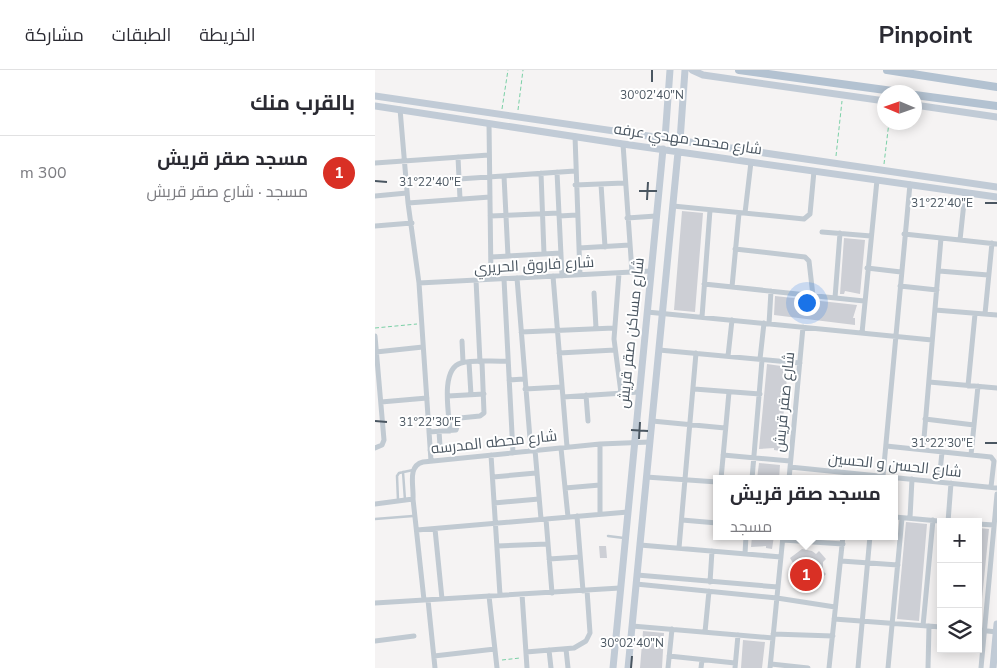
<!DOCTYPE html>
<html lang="ar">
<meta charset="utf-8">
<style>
body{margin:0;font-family:"Nunito Sans",Cairo,sans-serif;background:#f7f7f7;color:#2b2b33;direction:rtl}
.controls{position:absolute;right:15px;bottom:15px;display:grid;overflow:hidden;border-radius:0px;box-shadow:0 2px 12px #0003}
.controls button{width:45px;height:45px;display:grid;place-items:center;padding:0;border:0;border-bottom:1px solid #e1e1e2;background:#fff;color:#2b2b33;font:25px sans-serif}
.compass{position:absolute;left:502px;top:15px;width:45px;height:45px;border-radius:50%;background:#fff;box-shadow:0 2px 12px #0003;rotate:272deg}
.you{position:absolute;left:431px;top:232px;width:18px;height:18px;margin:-12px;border:4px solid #fff;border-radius:50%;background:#1a73e8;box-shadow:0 0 0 8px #1a73e833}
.badge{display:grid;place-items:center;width:32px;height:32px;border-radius:50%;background:#d93025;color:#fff;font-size:16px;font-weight:700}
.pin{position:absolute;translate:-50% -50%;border:2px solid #fff;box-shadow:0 1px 5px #0006}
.popup{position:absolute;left:338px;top:405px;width:185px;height:65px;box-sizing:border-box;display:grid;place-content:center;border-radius:0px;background:#fff;filter:drop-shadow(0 1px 4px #0005);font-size:16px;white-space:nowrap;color:#7c7c81}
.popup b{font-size:19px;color:#2b2b33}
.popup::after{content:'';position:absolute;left:50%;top:100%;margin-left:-10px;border:10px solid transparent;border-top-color:#fff}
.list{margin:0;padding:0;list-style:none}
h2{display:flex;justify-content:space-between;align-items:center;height:65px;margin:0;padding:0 20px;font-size:21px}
h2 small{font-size:16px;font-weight:400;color:#7c7c81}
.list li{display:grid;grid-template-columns:32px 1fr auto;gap:15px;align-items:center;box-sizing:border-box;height:75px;padding:0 20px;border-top:1px solid #e1e1e2}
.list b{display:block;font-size:19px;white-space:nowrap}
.list p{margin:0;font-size:16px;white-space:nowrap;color:#7c7c81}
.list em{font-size:16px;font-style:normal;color:#7c7c81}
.icon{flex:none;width:28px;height:28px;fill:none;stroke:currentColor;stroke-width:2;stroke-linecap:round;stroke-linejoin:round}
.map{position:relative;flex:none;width:622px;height:598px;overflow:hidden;direction:ltr}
header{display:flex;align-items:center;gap:30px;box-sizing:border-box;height:70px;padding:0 25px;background:#fff;border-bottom:1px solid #e1e1e2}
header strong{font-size:24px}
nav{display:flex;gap:28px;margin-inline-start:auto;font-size:18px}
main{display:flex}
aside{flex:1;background:#fff}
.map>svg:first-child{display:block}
.building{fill:#cdcfd5}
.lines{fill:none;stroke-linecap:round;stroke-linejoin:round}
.path{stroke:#7ad0a6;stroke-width:1;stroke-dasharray:4 2.5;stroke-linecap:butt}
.lane{stroke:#c1cad2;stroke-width:2.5}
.street{stroke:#c1cad2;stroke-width:5}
.secondary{stroke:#c1cbd6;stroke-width:7}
.primary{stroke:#b3c2d1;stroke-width:8}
.ticks{fill:none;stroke:#4a5661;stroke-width:2}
.labels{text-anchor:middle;stroke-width:4;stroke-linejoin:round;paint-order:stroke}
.street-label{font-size:15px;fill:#4a5661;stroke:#fff}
.ticks-label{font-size:12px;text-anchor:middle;fill:#4a5661;stroke:#fff;stroke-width:4;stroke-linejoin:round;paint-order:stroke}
</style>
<header>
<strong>Pinpoint</strong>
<nav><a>الخريطة</a><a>الطبقات</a><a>مشاركة</a></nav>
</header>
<main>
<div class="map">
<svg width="622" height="598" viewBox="0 0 622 598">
<rect width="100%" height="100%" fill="#f5f3f3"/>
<path class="building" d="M307 141 328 143 320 242 299 240Z
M469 168 490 170 485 224 470 221 469 224H465Z
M400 226 482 235 478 248H480V255L399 245Z
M392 294 413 297 405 381 399 380V378L384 379Z
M384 393 405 395 404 409H382Z
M531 452 552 454 544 551 522 549Z
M604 458 614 459 606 539H603Z
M377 466H399L397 479 391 478V476L376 477Z
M224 476H231L232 488H225Z
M427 479 437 481 441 484 444 481 451 489 448 492V501L451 504 440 515 430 513 427 516 416 504 418 501V493L415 488Z
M268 561 289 563 287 598H265Z
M368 570 390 572 387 598H366Z"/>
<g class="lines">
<path class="path" d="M127 39 133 0
M143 40 148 0
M461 86 467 31
M509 94 514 52
M0 258 42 254
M127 590 145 588"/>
<path class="lane" d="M28 402 30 430
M23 430 22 406 24 403 38 400
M0 449 38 446
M233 466 249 468"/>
<path class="street" d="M25 39 33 133 44 213 56 391
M114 53 116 209
M200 66 205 205
M248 74 257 202
M83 87 85 129
M0 93 114 85
M182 102 187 206
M166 103 169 184
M129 106 133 186
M84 109 200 101
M226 114 230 177
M200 115 249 113
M0 126 32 123
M33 133 115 127
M298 136 429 149 435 144 439 101
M370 143 376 92
M115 146 184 143
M184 146 202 145
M252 148 281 146
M0 156 37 153
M447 162 496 166
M529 164 622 174
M585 170 590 123
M204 178 255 175
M360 179 430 187 434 191 438 226
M116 187 186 183
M492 198 526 202
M564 201 613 205
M244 203 239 269 246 323
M178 206 192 377
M142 208 156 381
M129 209 138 383
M101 210 105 292
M44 213 276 201
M329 214 489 231
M525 216 562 220
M357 217 364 143
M219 223 221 258
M460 228 465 163
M560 240 622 245
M272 242 557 270
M610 244 617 173
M327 247 335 140
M394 254 396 221
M146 262 239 258
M487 263 502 110
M0 266 9 370 7 375 0 378
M87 271 88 292
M284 280 425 293
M1 282 48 277
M184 283 240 280
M353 286 357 250
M385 289 389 253
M94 292 96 325
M134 310 149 309
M554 312 622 318
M593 316 600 244
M150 319 187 317
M319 319 385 324
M211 325 213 351
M73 326 109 324
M188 327 264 322
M6 332 52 328
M550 349 599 355
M277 351 350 358
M75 361C74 344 65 299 86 293 100 289 118 292 133 291
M54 362 81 360 85 348 105 346 109 343 107 292
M225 374V444
M511 376 616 387 619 391 616 417
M186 378 193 447
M55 380H61L65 376 64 361
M160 380 166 449
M548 380 566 168
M116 385 125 525
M348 385 415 391
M596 385 603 316
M415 397 622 418
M508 406 535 114
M118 407 161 403
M271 407 342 412
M346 409 354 322
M377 409 387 290
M414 409 428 257
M564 412 567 382
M190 418 225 415
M38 429 49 530
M119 433 164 429
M0 434 38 429C39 416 32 396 48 392L225 374 275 372
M202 446 208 521
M520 447 575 452
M535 448 537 409
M171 449 177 523
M307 450 342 453
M573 452 576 413
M603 454 619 455
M60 459 67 529
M42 460 253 442
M408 470 468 474
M265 475 406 487
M122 476 173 474
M304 478 321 283
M370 484 371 466
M174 489 205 487
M466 491 523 495
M262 505 403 517
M335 512 337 481
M261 514 402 528 460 537
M147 524 152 598
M114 526 122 598
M53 530 60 598
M0 533 245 518
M459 549 566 557
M257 556 398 568
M548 556 558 450
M603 560 622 562
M330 562 334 521
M398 564 458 566
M0 571 39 566
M191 579 193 598
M174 580 176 598
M151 582 199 578 211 571 215 563 212 520
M59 586 120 579
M294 586 360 593
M396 594 433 598
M293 598 297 559
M326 598 327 590
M360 598 363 565
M395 598 408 466
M454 598 468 466
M483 598 495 466
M513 598 527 448
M553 598 554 556
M606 598 622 424"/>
<path class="secondary" d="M317 0 328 5 510 31
M0 26 622 117
M540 35 622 47
M0 36 248 74 622 127
M290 69 295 0
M305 71 310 0
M238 598 288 79
M253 598 303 82
M618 598 622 554"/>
<path class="primary" d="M364 0 525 22
M512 0 622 17
M540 25 622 36"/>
</g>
<path class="ticks" d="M277 12V0M0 111 12 112M264 121H282M272 130 273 112M610 133H622M0 351 12 352M256 360 273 361M264 369 265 352M610 373H622M256 598 257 586"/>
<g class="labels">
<g class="street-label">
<text transform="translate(313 69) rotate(8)" y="5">شارع محمد مهدي عرفه</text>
<text transform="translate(159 195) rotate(-3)" y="5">شارع فاروق الحريري</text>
<text transform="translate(256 263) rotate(-84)" y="5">شارع مساكن صقر قريش</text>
<text transform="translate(409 332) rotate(-84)" y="5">شارع صقر قريش</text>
<text transform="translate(119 372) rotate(-6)" y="5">شارع محطه المدرسه</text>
<text transform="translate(520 395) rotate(6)" y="5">شارع الحسن و الحسين</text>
</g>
</g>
<g class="ticks-label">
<text x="277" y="29">30°02'40"N</text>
<text x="55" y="116">31°22'40"E</text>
<text x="567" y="137">31°22'40"E</text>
<text x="55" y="356">31°22'30"E</text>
<text x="567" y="377">31°22'30"E</text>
<text x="257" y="577">30°02'40"N</text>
</g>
</svg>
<div class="controls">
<button>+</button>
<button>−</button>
<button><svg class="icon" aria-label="layers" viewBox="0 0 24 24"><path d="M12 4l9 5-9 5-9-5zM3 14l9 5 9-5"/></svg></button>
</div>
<svg class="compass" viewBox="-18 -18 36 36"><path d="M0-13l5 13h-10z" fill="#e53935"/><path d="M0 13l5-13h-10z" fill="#7c7c81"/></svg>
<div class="you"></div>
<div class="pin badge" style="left:431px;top:505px">1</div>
<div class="popup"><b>مسجد صقر قريش</b>مسجد</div>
</div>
<aside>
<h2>بالقرب منك<small></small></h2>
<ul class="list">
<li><span class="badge">1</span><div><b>مسجد صقر قريش</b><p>مسجد · شارع صقر قريش</p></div><em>300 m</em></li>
</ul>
</aside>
</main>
